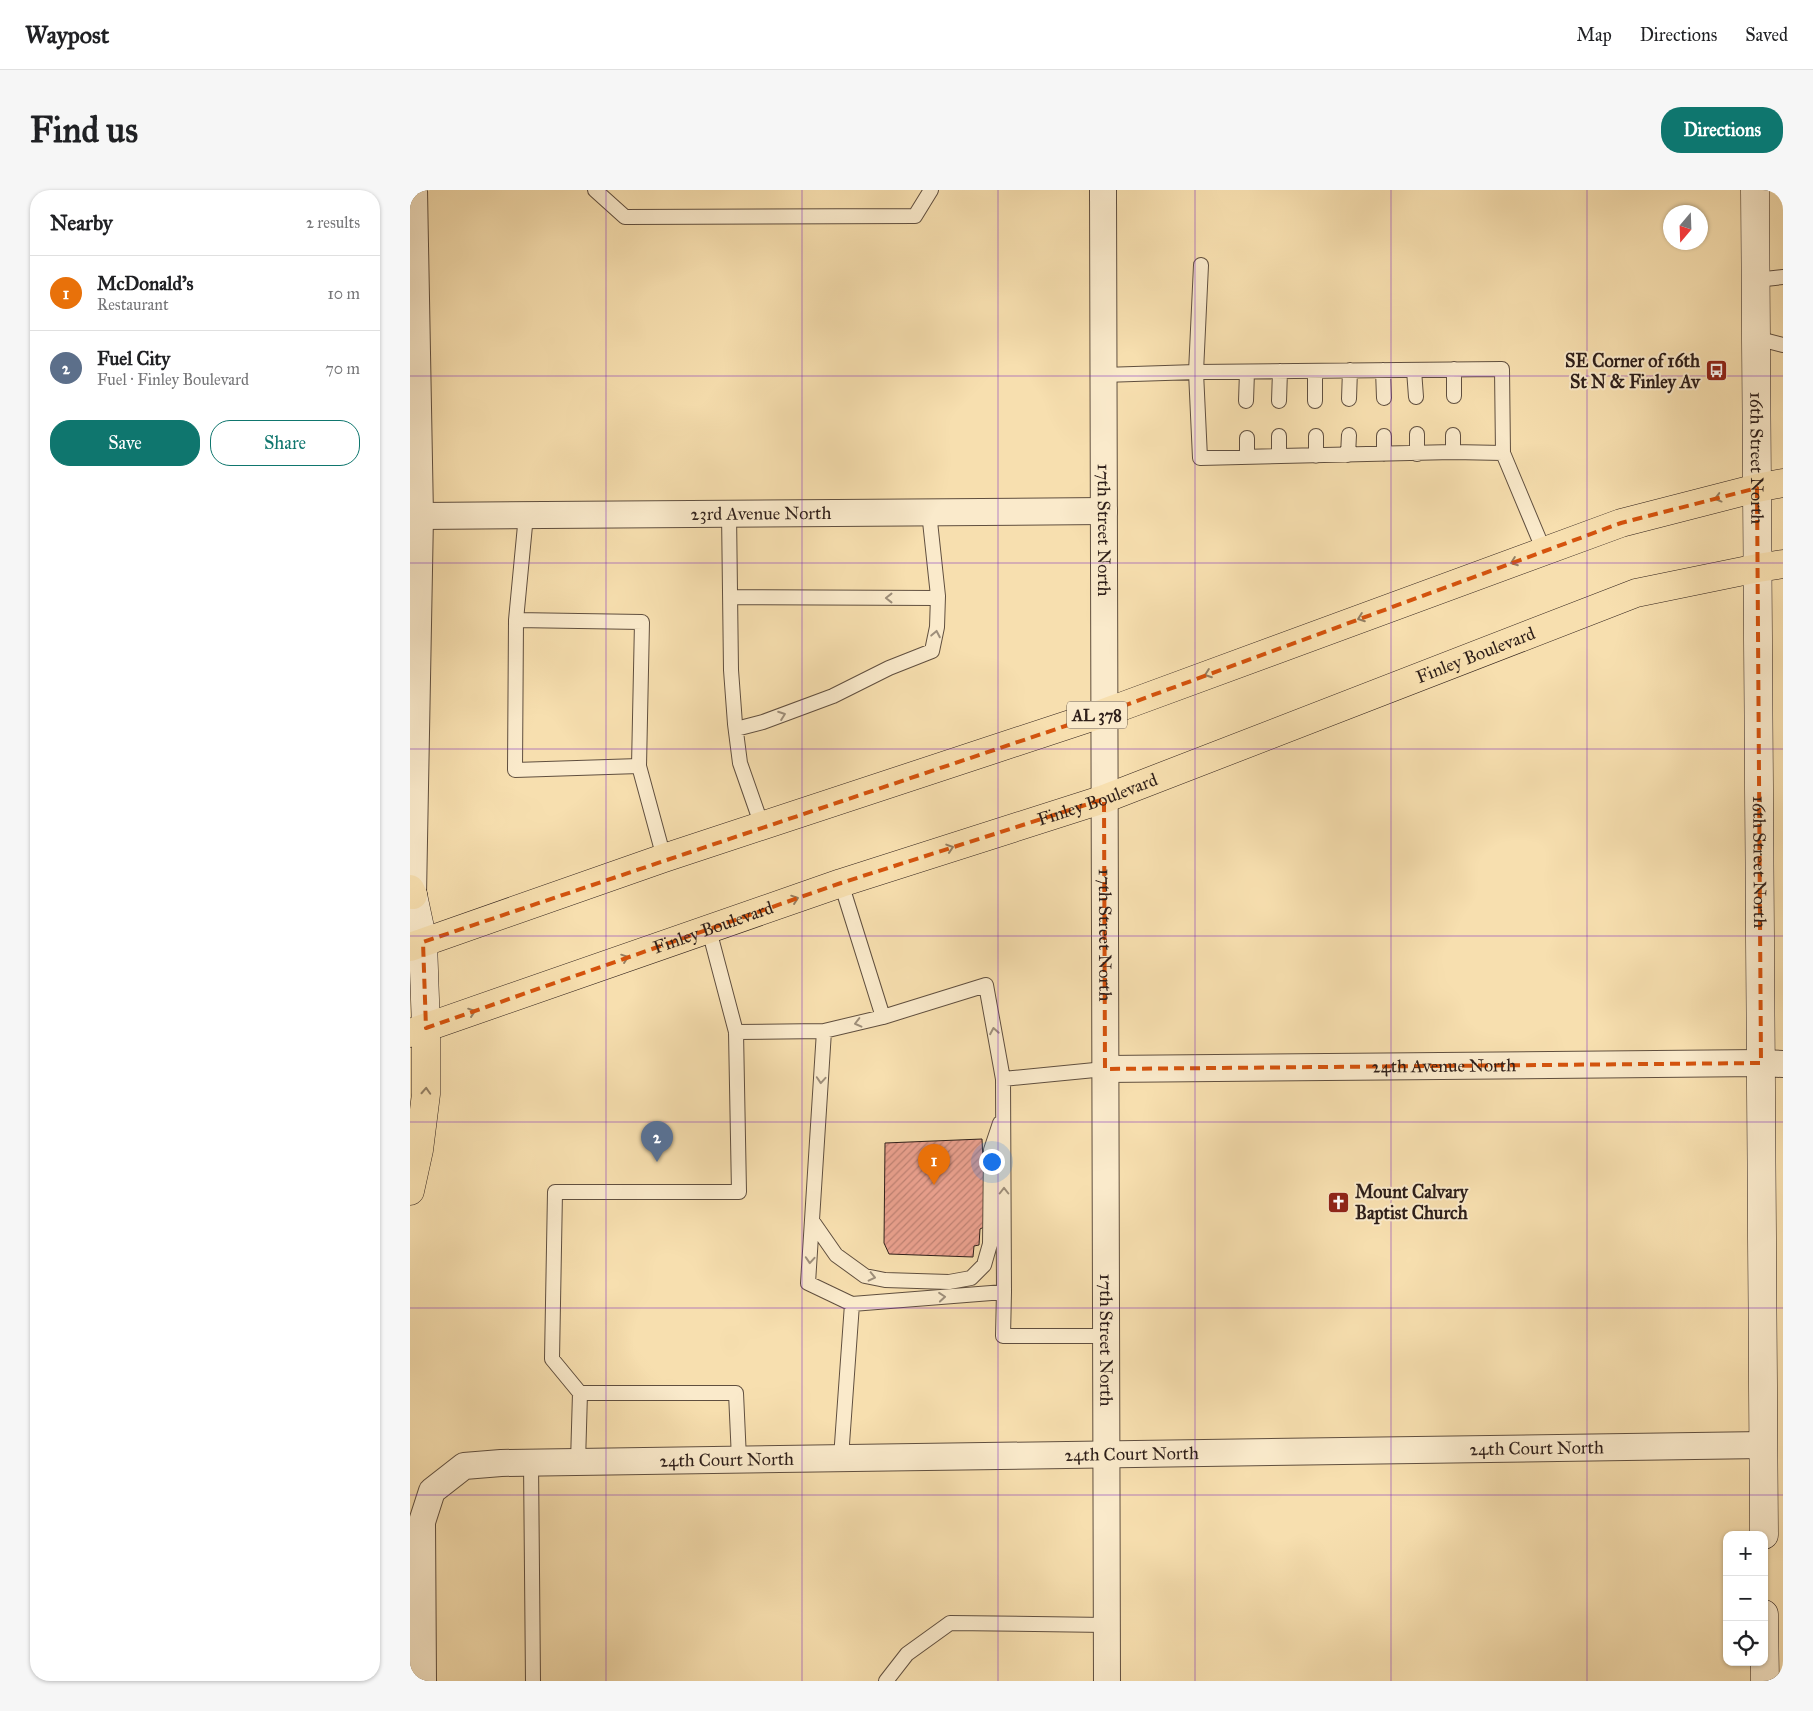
<!DOCTYPE html>
<meta charset="utf-8">
<style>
body{margin:0;font-family:"IM FELL Great Primer",serif;background:#f6f6f6;color:#202124}
.controls{position:absolute;right:15px;bottom:15px;display:grid;overflow:hidden;border-radius:10px;box-shadow:0 1px 4px #0004}
.controls button{width:45px;height:45px;display:grid;place-items:center;padding:0;border:0;border-bottom:1px solid #e0e0e0;background:#fff;color:#202124;font:25px sans-serif}
.compass{position:absolute;left:1253px;top:15px;width:45px;height:45px;border-radius:50%;background:#fff;box-shadow:0 1px 4px #0004;rotate:199deg}
.you{position:absolute;left:581px;top:971px;width:18px;height:18px;margin:-12px;border:4px solid #fff;border-radius:50%;background:#1a73e8;box-shadow:0 0 0 8px #1a73e833}
.badge{display:grid;place-items:center;width:32px;height:32px;border-radius:50%;background:#0f766e;color:#fff;font-size:16px;font-weight:700}
.pin{position:absolute;translate:-50% -41px;filter:drop-shadow(0 1px 2px #0008)}
.pin::after{content:'';position:absolute;top:26px;width:18px;height:15px;background:inherit;clip-path:polygon(0 0,100% 0,50% 100%)}
.list{margin:0;padding:0;list-style:none}
h2{display:flex;justify-content:space-between;align-items:center;height:65px;margin:0;padding:0 20px;font-size:21px}
h2 small{font-size:16px;font-weight:400;color:#757577}
.list li{display:grid;grid-template-columns:32px 1fr auto;gap:15px;align-items:center;box-sizing:border-box;height:75px;padding:0 20px;border-top:1px solid #e0e0e0}
.list b{display:block;font-size:19px;white-space:nowrap}
.list p{margin:0;font-size:16px;white-space:nowrap;color:#757577}
.list em{font-size:16px;font-style:normal;color:#757577}
.actions{display:flex;gap:10px;padding:15px 20px}
.actions a{flex:1;padding:11px 0;border:1px solid #0f766e;border-radius:20px;text-align:center;font-size:18px;color:#0f766e}
.actions .main{background:#0f766e;color:#fff}
.icon{flex:none;width:28px;height:28px;fill:none;stroke:currentColor;stroke-width:2;stroke-linecap:round;stroke-linejoin:round}
.map{position:relative;flex:none;width:1373px;height:1491px;overflow:hidden;border-radius:20px}
header{display:flex;align-items:center;gap:30px;box-sizing:border-box;height:70px;padding:0 25px;background:#fff;border-bottom:1px solid #e0e0e0}
header strong{font-size:24px}
nav{display:flex;gap:28px;margin-inline-start:auto;font-size:18px}
.intro{display:flex;align-items:center;justify-content:space-between;box-sizing:border-box;height:120px;padding:0 30px}
h1{margin:0;font-size:35px}
.button{padding:12px 22px;border-radius:20px;background:#0f766e;color:#fff;font-size:18px;font-weight:700}
main{display:flex;gap:30px;padding:0 30px}
aside{flex:1;background:#fff;border-radius:20px;box-shadow:0 1px 4px #0004}
.map>svg:first-child{display:block}
.building{fill:url(#building-hatch);stroke:#2e1f1a}
.lines{fill:none;stroke-linecap:round;stroke-linejoin:round}
.lane-casing{stroke:#604f3f;stroke-width:16}
.street-casing{stroke:#604f3f;stroke-width:28}
.secondary-casing{stroke:#2e1f1a;stroke-width:29}
.primary-casing{stroke:#2e1f1a;stroke-width:29}
.highway-casing{stroke:#2e1f1a;stroke-width:29}
.lane{stroke:#faeacb;stroke-width:14}
.street{stroke:#faeacb;stroke-width:26}
.secondary{stroke:#faeacb;stroke-width:28}
.primary{stroke:#f7dfaf;stroke-width:28}
.highway{stroke:#f7dfaf;stroke-width:28}
.oneway{stroke:#927f64}
.oneway2{stroke:#9e8f7b}
.marked{fill:none;stroke:#d5530d;stroke-width:4;stroke-dasharray:10 6;stroke-linejoin:round}
.grid{fill:none;stroke:#7b2cbf;stroke-width:1;stroke-opacity:0.55}
.labels{text-anchor:middle;stroke-width:4;stroke-linejoin:round;paint-order:stroke}
.shield{fill:#faeacb;stroke:#6b5c4f;stroke-width:1}
.shield-label{font-size:16px;font-weight:bold;fill:#2e1f1a}
.poi-label{font-size:18px;font-weight:bold;fill:#2e1f1a;stroke:#faeacb;text-anchor:end}
.street-label{font-size:18px;fill:#2e1f1a;stroke:#faeacb}
</style>
<header>
<strong>Waypost</strong>
<nav><a>Map</a><a>Directions</a><a>Saved</a></nav>
</header>
<div class="intro"><h1>Find us</h1><a class="button">Directions</a></div>
<main>
<aside>
<h2>Nearby<small>2 results</small></h2>
<ul class="list">
<li><span class="badge" style="background:#e8710a">1</span><div><b>McDonald's</b><p>Restaurant</p></div><em>10 m</em></li>
<li><span class="badge" style="background:#5c6f8a">2</span><div><b>Fuel City</b><p>Fuel · Finley Boulevard</p></div><em>70 m</em></li>
</ul>
<div class="actions"><a class="main">Save</a><a>Share</a></div>
</aside>
<div class="map">
<svg width="1373" height="1491" viewBox="0 0 1373 1491">
<defs>
<pattern id="building-hatch" width="6" height="6" patternUnits="userSpaceOnUse" patternTransform="scale(1.25)"><rect width="6" height="6" fill="#eca290"/><path d="M-1 1l2-2M0 6l6-6M5 7l2-2" fill="none" stroke="#c08375"/></pattern>
</defs>
<rect width="100%" height="100%" fill="#f7dfaf"/>
<filter id="stains"><feTurbulence type="fractalNoise" baseFrequency=".004" numOctaves="4"/><feColorMatrix values="0 0 0 0 .2 0 0 0 0 .09 0 0 0 0 .02 0 0 0 .5 -.17"/></filter>
<radialGradient id="worn" r=".72"><stop offset=".6" stop-color="#630" stop-opacity="0"/><stop offset="1" stop-color="#630" stop-opacity=".3"/></radialGradient>
<path class="building" d="M572 949 576 1036 570 1039 569 1055 564 1056 563 1067 479 1064 474 1053 475 953Z"/>
<g class="lines">
<defs>
<path id="lane" d="M185 0 215 27 505 26 521 0
M1346 90 1373 87
M1346 148 1373 155
M973 180 974 208
M1004 180 1006 207
M905 181V211
M693 185 786 182 791 75
M1044 206V179
M939 209 940 180
M836 211 837 182
M869 211 870 181
M1007 244V264
M906 246V266
M974 246V264
M837 248V267
M1043 262V245
M1093 263 1043 262 790 268 786 182 1092 179 1093 263 1134 361
M938 265 939 245
M869 266V246
M319 323 321 480 325 534 330 573 352 636
M321 407 527 408
M106 430 116 325
M326 539 353 532 423 506 479 478 522 461 527 437 528 406 519 322
M229 576 105 580 106 430 232 432 229 576 254 668
M431 693 473 827
M299 740 326 842 414 841 473 827 576 795 593 889 594 1102 442 1114 398 1093 414 841
M593 889 695 879
M403 1032 426 1065 455 1086 475 1090 539 1092 561 1088 574 1075 580 1054 581 960 590 933
M594 1102 593 1146H696
M170 1203H326L329 1269
M431 1268 442 1114
M121 1272 123 1491
M168 1272 170 1203 142 1169 145 1002H329L326 842
M476 1491 497 1464 540 1433 697 1435"/>
<g id="street">
<path id="s1" d="M693 0 697 1491"/>
<path id="s2" d="M10 326 694 321"/>
<path d="M3 705 10 326 4 0"/>
<path id="s3" d="M695 879 1351 873 1373 874"/>
<path id="s4" d="M13 1491 12 1332 22 1301 54 1276 91 1273 1353 1255"/>
</g>
<g id="secondary">
<path id="s5" d="M1345 0 1354 1345"/>
<path d="M3 705 13 752 16 838"/>
<path d="M1354 1424 1355 1491"/>
</g>
<g id="primary">
<path d="M0 757 254 668 694 523 1211 333 1347 298 1373 293"/>
<path id="s6" d="M0 843 431 693 694 609 1226 403 1348 378 1373 374"/>
</g>
<path id="highway" d="M0 699 3 705
M0 1001 9 960 16 904V838"/>
</defs>
<use href="#lane" class="lane-casing"/>
<use href="#street" class="street-casing"/>
<use href="#secondary" class="secondary-casing"/>
<use href="#primary" class="primary-casing"/>
<use href="#highway" class="highway-casing"/>
<use href="#lane" class="lane"/>
<use href="#street" class="street"/>
<use href="#secondary" class="secondary"/>
<use href="#primary" class="primary"/>
<use href="#highway" class="highway"/>
</g>
<defs><path id="oneway-chevron" d="M-2-3.5L2.5 0L-2 3.5" fill="none" stroke-width="1.6" stroke-linecap="round" stroke-linejoin="round" transform="scale(1.25)"/></defs>
<g class="oneway">
<use href="#oneway-chevron" transform="translate(1308 308) rotate(165)"/>
<use href="#oneway-chevron" transform="translate(1104 372) rotate(160)"/>
<use href="#oneway-chevron" transform="translate(951 428) rotate(160)"/>
<use href="#oneway-chevron" transform="translate(798 484) rotate(160)"/>
<use href="#oneway-chevron" transform="translate(540 658) rotate(-18)"/>
<use href="#oneway-chevron" transform="translate(385 709) rotate(-19)"/>
<use href="#oneway-chevron" transform="translate(215 768) rotate(-19)"/>
<use href="#oneway-chevron" transform="translate(62 822) rotate(-19)"/>
<use href="#oneway-chevron" transform="translate(16 901) rotate(-87)"/>
</g>
<g class="oneway2">
<use href="#oneway-chevron" transform="translate(479 408) rotate(-180)"/>
<use href="#oneway-chevron" transform="translate(526 444) rotate(-79)"/>
<use href="#oneway-chevron" transform="translate(372 525) rotate(-20)"/>
<use href="#oneway-chevron" transform="translate(448 833) rotate(166)"/>
<use href="#oneway-chevron" transform="translate(584 841) rotate(-100)"/>
<use href="#oneway-chevron" transform="translate(411 890) rotate(94)"/>
<use href="#oneway-chevron" transform="translate(594 1001) rotate(-90)"/>
<use href="#oneway-chevron" transform="translate(400 1070) rotate(94)"/>
<use href="#oneway-chevron" transform="translate(462 1087) rotate(13)"/>
<use href="#oneway-chevron" transform="translate(532 1107) rotate(-5)"/>
</g>
<path class="marked" d="M1347 298 1351 873 695 879 694 609 431 693 16 838 13 752 694 523 1211 333Z"/>
<path class="grid" d="M196 0V1491M392 0V1491M588 0V1491M785 0V1491M981 0V1491M1177 0V1491M0 186H1373M0 373H1373M0 559H1373M0 746H1373M0 932H1373M0 1118H1373M0 1305H1373"/>
<defs>
<symbol id="bus-square" viewBox="-11 -11 22 22"><rect x="-9" y="-9" width="18" height="18" rx="4" fill="#8f2418" stroke="#faeacb"/><path d="M-5-6H5V4H4V6H2V4H-2V6H-4V4H-5ZM-3.5-4V0h7V-4ZM-3.5 1.2v1.5H-2V1.2ZM2 1.2v1.5H3.5V1.2Z" fill="#fff"/></symbol>
<symbol id="church-square" viewBox="-11 -11 22 22"><rect x="-9" y="-9" width="18" height="18" rx="4" fill="#8f2418" stroke="#faeacb"/><path d="M-1.2-6h2.4v3.5h3.3v2.4h-3.3V6h-2.4V-.1h-3.3v-2.4h3.3Z" fill="#fff"/></symbol>
</defs>
<g fill-rule="evenodd">
<use href="#bus-square" x="1294" y="168" width="25" height="25"/>
<use href="#church-square" x="916" y="1000" width="25" height="25"/>
</g>
<g class="labels">
<rect class="shield" x="657" y="511.5" width="60" height="27" rx="4"/>
<g class="shield-label">
<text x="687" y="531">AL 378</text>
</g>
<g class="poi-label">
<text x="1290" y="177">SE Corner of 16th<tspan x="1290" dy="21">St N &amp; Finley Av</tspan></text>
<text x="945" y="1008" text-anchor="start">Mount Calvary<tspan x="945" dy="21">Baptist Church</tspan></text>
</g>
<g class="street-label">
<text dy="6" stroke="none"><textPath href="#s5" startOffset="268">16th Street North</textPath></text>
<text dy="6" stroke="none"><textPath href="#s2" startOffset="341">23rd Avenue North</textPath></text>
<text dy="6" stroke="none"><textPath href="#s1" startOffset="340">17th Street North</textPath></text>
<text dy="6" stroke="none"><textPath href="#s6" startOffset="1131">Finley Boulevard</textPath></text>
<text dy="6" stroke="none"><textPath href="#s6" startOffset="726">Finley Boulevard</textPath></text>
<text dy="6" stroke="none"><textPath href="#s5" startOffset="672">16th Street North</textPath></text>
<text dy="6" stroke="none"><textPath href="#s6" startOffset="321">Finley Boulevard</textPath></text>
<text dy="6" stroke="none"><textPath href="#s1" startOffset="745">17th Street North</textPath></text>
<text dy="6" stroke="none"><textPath href="#s3" startOffset="339">24th Avenue North</textPath></text>
<text dy="6" stroke="none"><textPath href="#s1" startOffset="1150">17th Street North</textPath></text>
<text dy="6" stroke="none"><textPath href="#s4" startOffset="1305">24th Court North</textPath></text>
<text dy="6" stroke="none"><textPath href="#s4" startOffset="900">24th Court North</textPath></text>
<text dy="6" stroke="none"><textPath href="#s4" startOffset="495">24th Court North</textPath></text>
</g>
</g>
<rect width="100%" height="100%" filter="url(#stains)"/>
<rect width="100%" height="100%" fill="url(#worn)"/>
</svg>
<div class="controls">
<button>+</button>
<button>−</button>
<button><svg class="icon" aria-label="locate" viewBox="0 0 24 24"><circle cx="12" cy="12" r="6"/><path d="M12 2v4M12 18v4M2 12h4M18 12h4"/></svg></button>
</div>
<svg class="compass" viewBox="-18 -18 36 36"><path d="M0-13l5 13h-10z" fill="#e53935"/><path d="M0 13l5-13h-10z" fill="#757577"/></svg>
<div class="you"></div>
<div class="pin badge" style="left:524px;top:995px;background:#e8710a">1</div>
<div class="pin badge" style="left:247px;top:972px;background:#5c6f8a">2</div>
</div>
</main>
